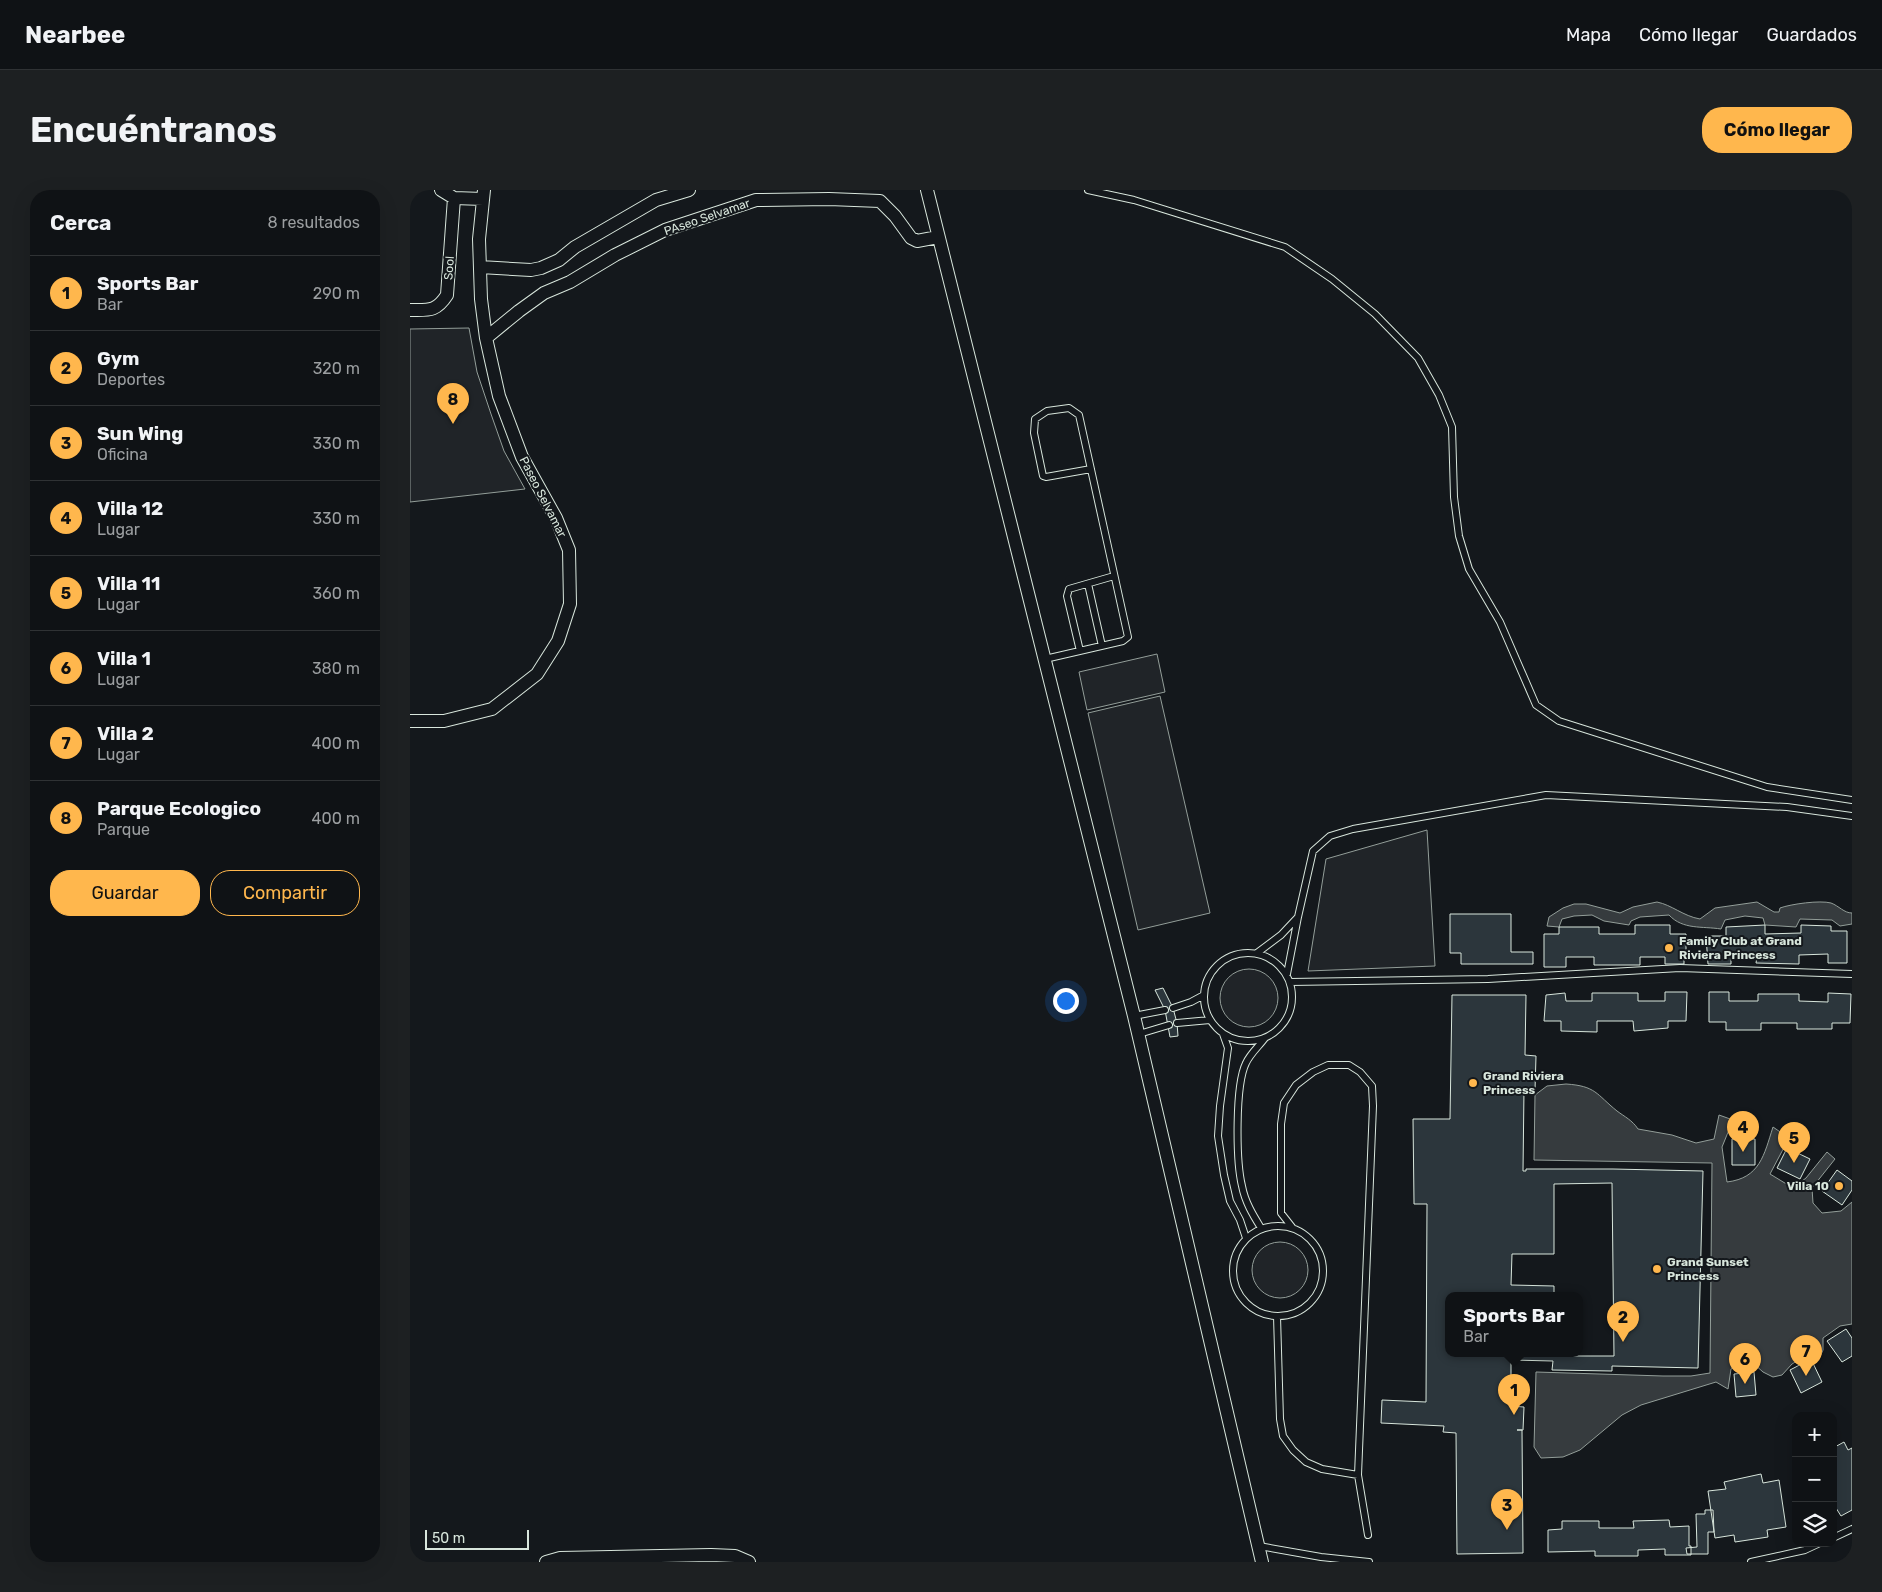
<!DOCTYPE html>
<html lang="es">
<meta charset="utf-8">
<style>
body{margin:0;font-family:Rubik,sans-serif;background:#1d2022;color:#f1f3f6}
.controls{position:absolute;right:15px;bottom:15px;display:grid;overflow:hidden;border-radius:10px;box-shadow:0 5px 20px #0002}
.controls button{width:45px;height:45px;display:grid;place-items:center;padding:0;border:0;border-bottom:1px solid #2f3234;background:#0f1215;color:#f1f3f6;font:25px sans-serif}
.scale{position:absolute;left:15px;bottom:12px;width:104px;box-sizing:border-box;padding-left:5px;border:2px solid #d8e6dc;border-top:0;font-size:14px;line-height:18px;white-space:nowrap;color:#d8e6dc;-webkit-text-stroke:4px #14181c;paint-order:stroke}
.you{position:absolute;left:655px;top:810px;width:18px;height:18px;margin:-12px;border:4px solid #fff;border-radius:50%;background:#1a73e8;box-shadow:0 0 0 8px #1a73e833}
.badge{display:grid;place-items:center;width:32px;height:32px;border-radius:50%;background:#ffb74d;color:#111;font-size:16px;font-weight:700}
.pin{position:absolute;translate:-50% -41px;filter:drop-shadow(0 1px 2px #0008)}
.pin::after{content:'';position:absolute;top:26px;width:18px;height:15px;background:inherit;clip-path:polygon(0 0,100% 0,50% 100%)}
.popup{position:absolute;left:1035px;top:1102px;width:138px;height:65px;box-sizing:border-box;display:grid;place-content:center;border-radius:10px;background:#0f1215;filter:drop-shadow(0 1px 4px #0005);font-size:16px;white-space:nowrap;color:#9b9ea0}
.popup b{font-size:19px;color:#f1f3f6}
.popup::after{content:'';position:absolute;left:50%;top:100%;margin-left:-10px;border:10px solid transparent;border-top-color:#0f1215}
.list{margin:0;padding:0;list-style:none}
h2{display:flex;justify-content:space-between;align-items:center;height:65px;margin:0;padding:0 20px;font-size:21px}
h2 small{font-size:16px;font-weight:400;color:#9b9ea0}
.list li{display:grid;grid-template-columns:32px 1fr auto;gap:15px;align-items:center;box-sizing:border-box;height:75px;padding:0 20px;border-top:1px solid #2f3234}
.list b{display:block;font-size:19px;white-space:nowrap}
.list p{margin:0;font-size:16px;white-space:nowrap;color:#9b9ea0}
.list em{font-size:16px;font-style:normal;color:#9b9ea0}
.actions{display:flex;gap:10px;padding:15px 20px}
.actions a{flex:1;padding:11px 0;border:1px solid #ffb74d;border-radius:20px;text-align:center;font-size:18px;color:#ffb74d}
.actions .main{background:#ffb74d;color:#111}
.icon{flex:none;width:28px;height:28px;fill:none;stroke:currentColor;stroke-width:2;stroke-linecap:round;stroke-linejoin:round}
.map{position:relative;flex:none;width:1442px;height:1372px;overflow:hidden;border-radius:20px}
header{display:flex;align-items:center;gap:30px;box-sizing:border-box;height:70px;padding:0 25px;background:#0f1215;border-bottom:1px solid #2f3234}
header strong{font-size:24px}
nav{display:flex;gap:28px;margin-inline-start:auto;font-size:18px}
.intro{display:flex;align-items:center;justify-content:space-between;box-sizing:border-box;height:120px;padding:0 30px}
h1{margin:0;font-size:35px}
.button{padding:12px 22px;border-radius:20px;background:#ffb74d;color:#111;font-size:18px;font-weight:700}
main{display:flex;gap:30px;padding:0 30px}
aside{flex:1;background:#0f1215;border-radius:20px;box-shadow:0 5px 20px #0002}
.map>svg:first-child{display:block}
.green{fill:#202428;stroke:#939e99}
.water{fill:#363b3e;stroke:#939e99}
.building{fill:#2c363c;stroke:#d8e6dc;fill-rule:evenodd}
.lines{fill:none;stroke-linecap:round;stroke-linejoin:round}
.service-casing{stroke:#d8e6dc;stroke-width:8}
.minor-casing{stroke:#d8e6dc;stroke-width:14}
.service{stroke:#14181c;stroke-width:6}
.minor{stroke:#14181c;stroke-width:12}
.poi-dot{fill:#ffb74d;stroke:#14181c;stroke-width:2}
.labels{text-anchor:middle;stroke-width:4;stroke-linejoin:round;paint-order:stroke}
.street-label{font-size:12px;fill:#d8e6dc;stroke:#14181c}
.poi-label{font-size:12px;font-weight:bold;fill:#d8e6dc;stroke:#14181c;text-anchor:start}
</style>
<header>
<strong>Nearbee</strong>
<nav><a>Mapa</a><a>Cómo llegar</a><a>Guardados</a></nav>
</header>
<div class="intro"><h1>Encuéntranos</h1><a class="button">Cómo llegar</a></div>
<main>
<aside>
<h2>Cerca<small>8 resultados</small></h2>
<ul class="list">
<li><span class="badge">1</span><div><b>Sports Bar</b><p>Bar</p></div><em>290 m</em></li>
<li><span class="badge">2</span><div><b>Gym</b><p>Deportes</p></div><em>320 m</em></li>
<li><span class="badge">3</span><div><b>Sun Wing</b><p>Oficina</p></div><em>330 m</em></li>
<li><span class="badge">4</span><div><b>Villa 12</b><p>Lugar</p></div><em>330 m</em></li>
<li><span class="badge">5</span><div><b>Villa 11</b><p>Lugar</p></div><em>360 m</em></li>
<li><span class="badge">6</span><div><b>Villa 1</b><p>Lugar</p></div><em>380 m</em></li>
<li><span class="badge">7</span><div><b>Villa 2</b><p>Lugar</p></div><em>400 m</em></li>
<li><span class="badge">8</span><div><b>Parque Ecologico</b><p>Parque</p></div><em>400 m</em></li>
</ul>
<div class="actions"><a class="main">Guardar</a><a>Compartir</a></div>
</aside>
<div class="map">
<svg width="1442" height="1372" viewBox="0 0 1442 1372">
<rect width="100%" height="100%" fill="#14181c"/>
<path class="green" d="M59 138 67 182 81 224 94 261 115 299 0 312V139Z
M747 464 755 502 677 520 669 482Z
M750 506 800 723 728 740 678 523Z
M1017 640 1025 776 898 781 916 669Z
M810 808a29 29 0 1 1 58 0a29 29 0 1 1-58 0Z
M842 1080a28 28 0 1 1 56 0a28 28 0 1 1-56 0Z"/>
<path class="water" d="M1247 712C1262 715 1273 726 1290 729L1305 718 1347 712 1364 722H1369L1370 718C1381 714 1410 710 1421 713 1429 716 1434 723 1442 723V734L1430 736 1422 730 1390 729 1386 737 1355 735 1353 728 1335 726 1315 730 1311 739C1292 736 1273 740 1259 725L1230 727 1221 731 1219 735 1194 731 1182 725 1164 726 1152 729 1149 737 1137 736 1139 727 1153 718 1164 714H1176L1210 723 1223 717Z
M1156 894C1186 896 1186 904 1207 921 1215 927 1222 930 1228 939L1262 945 1286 953 1304 949 1309 925 1323 930 1312 957 1317 992C1350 988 1354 965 1363 937L1379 948 1360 984 1383 998 1396 988 1417 962 1425 969 1402 998 1403 1013 1412 1023 1431 1021 1442 1012V1134L1430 1136 1413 1148V1160L1410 1167 1397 1165 1382 1174 1372 1185 1363 1187 1353 1182 1343 1173 1331 1174 1321 1179 1318 1199 1306 1192 1231 1215 1212 1225 1170 1260 1153 1267 1131 1268 1124 1257 1126 1182 1253 1186H1281L1300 1183 1302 973 1124 970 1125 905 1137 896Z"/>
<path class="building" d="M1040 724H1101V762H1123V774H1051V763H1040Z
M1225 735H1260V744H1276V767H1274V774H1255V767H1230V775H1184V767H1156V777H1134V744H1149V737H1189V744H1225Z
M1355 735V744L1391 743V735L1421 736V741H1437V773H1418V764L1389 765V774L1346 773 1347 767 1321 768V774H1298L1296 746H1316V737Z
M753 798 763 818 767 833 768 846 760 847 755 820 745 800Z
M1255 802H1277L1276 831H1258V838L1224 841 1223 831H1187V842L1151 841V831H1134L1136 805 1155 803 1156 811H1182V803H1228V811H1255Z
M1299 802H1319V811H1348V804H1389V811L1418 812V803L1441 804 1440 833H1422V839H1387V833H1351V840H1316V832H1299Z
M1042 805H1116L1115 865 1126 866 1125 900 1114 899 1113 981H1116V979H1203L1293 981 1288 1178 1202 1176V1181L1142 1180 1143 1171 1101 1170V1216L1114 1217 1113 1240H1107H1112L1113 1363 1047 1364 1046 1243 1033 1242 1034 1236 971 1233 972 1210 1016 1212 1017 1014H1004V1012L1003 929H1040ZM1202 993 1204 1166H1146V1164H1039V1106H1144V1096L1101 1095 1102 1064H1144V994Z
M1322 949H1345V975H1322Z
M1377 958 1400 969 1390 989 1367 978Z
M1427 980 1442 991V1000L1432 1015 1412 1001Z
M1436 1139 1442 1148V1166L1432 1172 1417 1151Z
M1401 1169 1412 1192 1391 1203 1380 1180Z
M1344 1182 1346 1205 1326 1207 1324 1184Z
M1434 1252 1438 1260 1442 1258V1320L1431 1326 1426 1318 1423 1319V1258Z
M1351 1284 1353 1293 1369 1290 1376 1337 1357 1340 1358 1347 1325 1352 1324 1345 1305 1348 1298 1301 1316 1299 1314 1292Z
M1295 1320H1303L1304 1342H1298V1364H1277L1276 1358 1287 1357 1286 1324H1295Z
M1259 1330 1260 1337 1279 1336V1356H1281V1365H1255V1359L1228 1360V1366H1185V1361L1138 1362V1340L1152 1339V1331H1189V1338H1224L1223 1331Z"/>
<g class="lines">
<defs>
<path id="service" d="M678 0 724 10 875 57 922 89 965 124 1008 168 1029 205 1042 237 1044 307 1049 346 1059 379 1090 432 1126 515 1149 531 1357 597 1442 610
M678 394 692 456
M670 461 657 406 659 399 704 386
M635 469 713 451 718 447C701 373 686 299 669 225L659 218 637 221 625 229 624 243 633 286 636 287 681 279
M794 807a44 44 0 1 1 88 0a44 44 0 1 1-88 0Z
M847 763 871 745 887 728
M877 784 888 727 903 661 920 646 943 639 1136 605 1377 617 1442 626
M880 792 1078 789 1270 778 1442 784
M763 818 781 812 794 805
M724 826 755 820
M767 833 800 830
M729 844 759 835
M813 844 818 858 810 916 808 946 814 985 820 1011 830 1030 836 1048
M823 1081a45 45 0 1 1 90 0a45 45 0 1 1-90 0Z
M882 1037 871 1023V934L874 913 886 895 903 882 918 875H939L950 882 962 896 963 916 948 1285 958 1345
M851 1038C843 1025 835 1012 832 996 826 971 825 895 836 873 840 864 849 856 855 848
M867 1126 870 1229 873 1246 883 1260 896 1272 912 1279 948 1285
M1423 1348 1442 1339
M849 1356 911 1367 959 1372
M1341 1372 1395 1360 1410 1353"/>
<path id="minor" d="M31 0 44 8 73 9
M517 0 724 826 852 1372
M70 77 121 80 131 78 149 70 165 57 246 10 279 0
M0 120C19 120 26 122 37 105L44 8
M76 148 109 121 134 103 160 92 205 65 255 40 346 10 419 9 470 11 485 26 501 48 507 51 528 47
M0 531H34L82 519 127 484 148 451 160 414 159 360 146 328 112 267 89 206 76 148 71 109 69 49 74 0
M136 1372 150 1368 301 1365 325 1366 339 1372"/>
</defs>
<use href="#service" class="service-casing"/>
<use href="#minor" class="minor-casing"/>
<use href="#service" class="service"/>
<use href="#minor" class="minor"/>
</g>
<g class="poi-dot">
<circle cx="1259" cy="758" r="5"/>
<circle cx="1063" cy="893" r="5"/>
<circle cx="1429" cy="996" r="5"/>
<circle cx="1247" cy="1079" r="5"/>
</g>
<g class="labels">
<g class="street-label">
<text transform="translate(297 27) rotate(-19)" y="4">PAseo Selvamar</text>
<text transform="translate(39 78) rotate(-86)" y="4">Sool</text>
<text transform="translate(133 307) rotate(63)" y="4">Paseo Selvamar</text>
</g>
<g class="poi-label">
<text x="1269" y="755">Family Club at Grand<tspan x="1269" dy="14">Riviera Princess</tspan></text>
<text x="1073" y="890">Grand Riviera<tspan x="1073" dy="14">Princess</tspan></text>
<text x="1419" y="1000" text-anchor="end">Villa 10</text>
<text x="1257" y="1076">Grand Sunset<tspan x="1257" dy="14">Princess</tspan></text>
</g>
</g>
</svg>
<div class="controls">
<button>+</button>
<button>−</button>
<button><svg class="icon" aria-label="layers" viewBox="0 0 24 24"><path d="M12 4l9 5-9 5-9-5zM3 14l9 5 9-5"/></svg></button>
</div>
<div class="scale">50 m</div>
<div class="you"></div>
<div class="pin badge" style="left:1104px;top:1225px">1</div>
<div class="popup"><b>Sports Bar</b>Bar</div>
<div class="pin badge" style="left:1213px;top:1152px">2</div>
<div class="pin badge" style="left:1097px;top:1340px">3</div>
<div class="pin badge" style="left:1333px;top:962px">4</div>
<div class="pin badge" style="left:1384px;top:973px">5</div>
<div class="pin badge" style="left:1335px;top:1194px">6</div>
<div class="pin badge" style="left:1396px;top:1186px">7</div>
<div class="pin badge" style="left:43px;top:234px">8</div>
</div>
</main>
